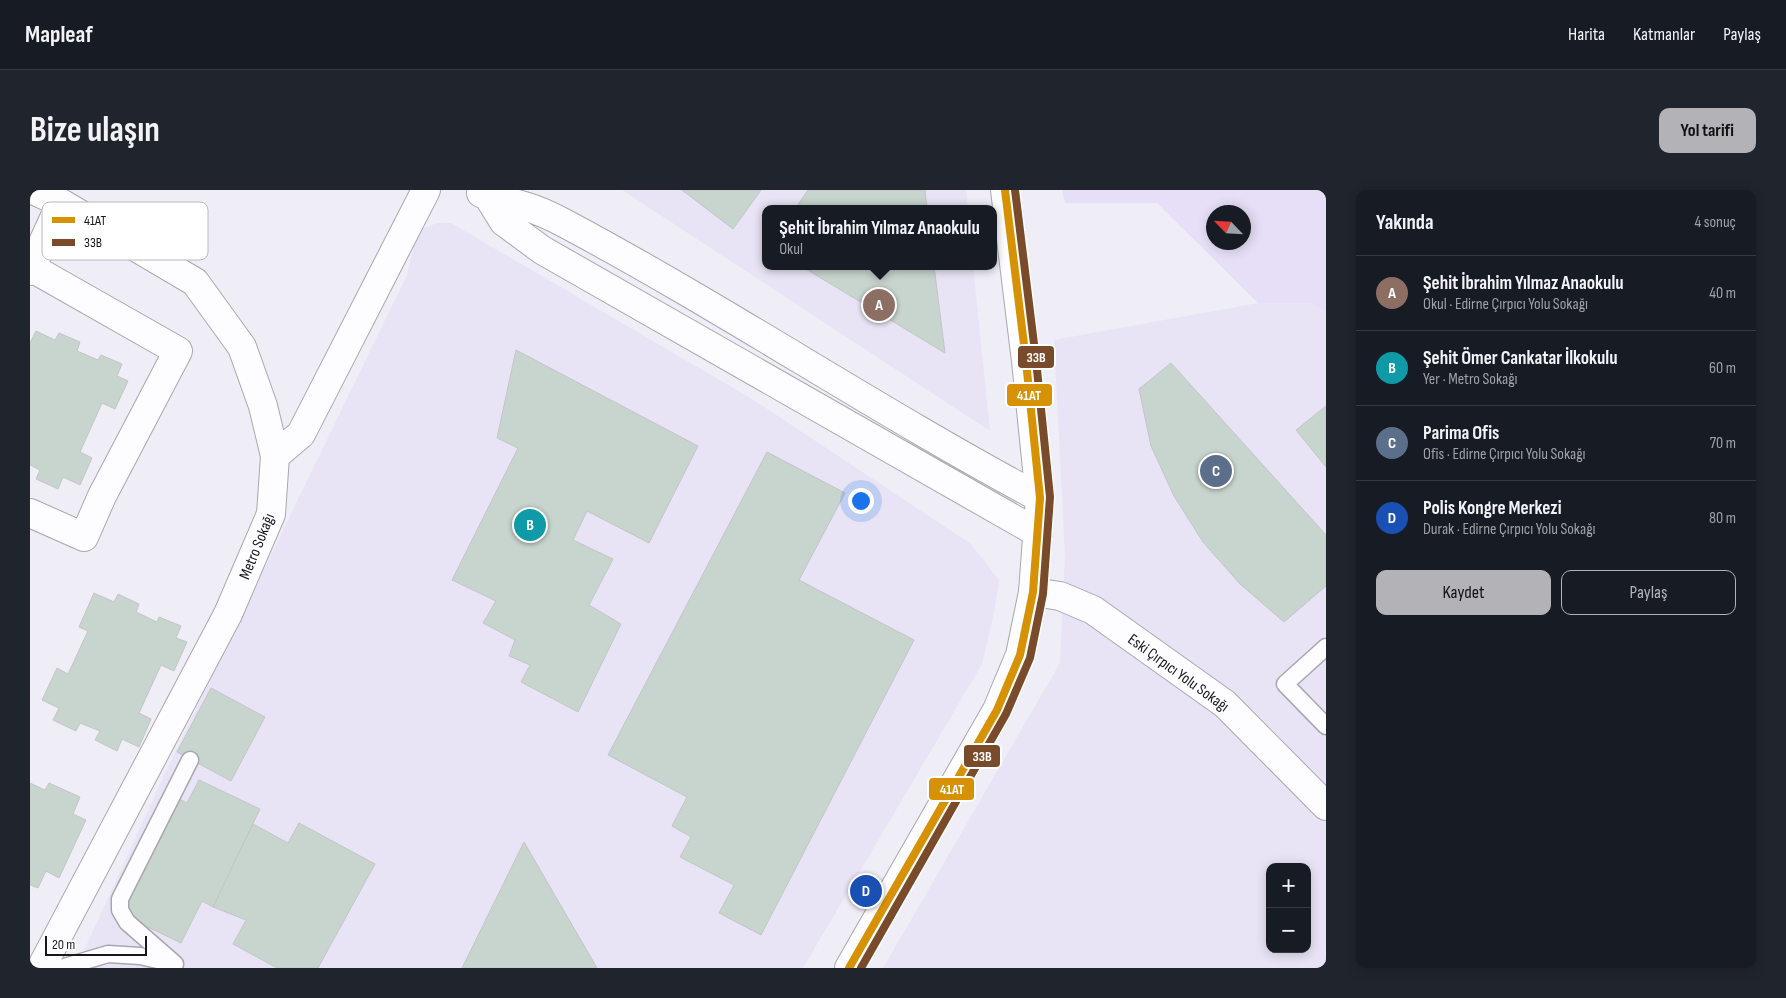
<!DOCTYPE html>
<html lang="tr">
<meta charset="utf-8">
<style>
body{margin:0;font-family:"Sofia Sans Condensed",sans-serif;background:#20242c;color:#f1f3f6}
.controls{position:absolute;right:15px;bottom:15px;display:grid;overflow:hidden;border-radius:10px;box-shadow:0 2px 12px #0003}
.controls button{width:45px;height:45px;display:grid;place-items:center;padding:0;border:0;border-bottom:1px solid #363941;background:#171b24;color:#f1f3f6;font:25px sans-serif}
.compass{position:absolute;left:1176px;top:15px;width:45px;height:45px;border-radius:50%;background:#171b24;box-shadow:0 2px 12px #0003;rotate:295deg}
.scale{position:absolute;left:15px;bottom:12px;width:102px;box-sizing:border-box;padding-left:5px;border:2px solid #19171d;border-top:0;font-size:14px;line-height:18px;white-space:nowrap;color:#19171d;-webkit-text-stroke:4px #fff;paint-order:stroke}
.you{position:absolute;left:830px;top:310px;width:18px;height:18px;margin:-12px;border:4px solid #fff;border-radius:50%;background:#1a73e8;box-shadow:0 0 0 8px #1a73e833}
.badge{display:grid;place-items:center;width:32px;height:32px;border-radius:50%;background:#b2b2b7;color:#fff;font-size:16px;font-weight:700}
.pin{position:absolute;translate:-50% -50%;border:2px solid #fff;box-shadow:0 1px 5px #0006}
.popup{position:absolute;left:732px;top:15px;width:235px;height:65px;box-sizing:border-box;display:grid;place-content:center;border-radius:10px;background:#171b24;filter:drop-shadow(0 1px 4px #0005);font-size:16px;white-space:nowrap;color:#9ea1a6}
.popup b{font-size:19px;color:#f1f3f6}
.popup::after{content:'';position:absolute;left:50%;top:100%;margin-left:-10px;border:10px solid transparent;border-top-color:#171b24}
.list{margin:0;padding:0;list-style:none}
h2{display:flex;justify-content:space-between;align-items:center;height:65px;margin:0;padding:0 20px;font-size:21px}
h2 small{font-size:16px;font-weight:400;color:#9ea1a6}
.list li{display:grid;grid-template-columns:32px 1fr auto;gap:15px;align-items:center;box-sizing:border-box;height:75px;padding:0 20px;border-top:1px solid #363941}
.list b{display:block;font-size:19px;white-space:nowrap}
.list p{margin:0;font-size:16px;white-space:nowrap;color:#9ea1a6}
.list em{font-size:16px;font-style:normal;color:#9ea1a6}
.actions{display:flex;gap:10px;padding:15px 20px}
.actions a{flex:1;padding:11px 0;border:1px solid #b2b2b7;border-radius:10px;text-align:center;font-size:18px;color:#b2b2b7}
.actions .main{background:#b2b2b7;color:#111}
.map{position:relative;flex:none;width:1296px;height:778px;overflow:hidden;border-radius:10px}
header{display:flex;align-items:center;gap:30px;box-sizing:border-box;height:70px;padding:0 25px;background:#171b24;border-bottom:1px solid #363941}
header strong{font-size:24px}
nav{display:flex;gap:28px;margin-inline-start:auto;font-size:18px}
.intro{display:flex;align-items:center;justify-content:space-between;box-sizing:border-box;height:120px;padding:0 30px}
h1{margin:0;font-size:35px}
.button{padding:12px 22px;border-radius:10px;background:#b2b2b7;color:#111;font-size:18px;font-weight:700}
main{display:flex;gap:30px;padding:0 30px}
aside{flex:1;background:#171b24;border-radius:10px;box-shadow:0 2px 12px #0003}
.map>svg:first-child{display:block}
.built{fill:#e8e4f5;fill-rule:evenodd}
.green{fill:#e6dff7;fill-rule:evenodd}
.building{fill:#c8d4ce;stroke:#c4c5c7}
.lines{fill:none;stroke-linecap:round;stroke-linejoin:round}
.lane-casing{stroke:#a9a7ae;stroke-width:19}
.street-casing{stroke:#a9a7ae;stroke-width:30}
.secondary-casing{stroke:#a9a7ae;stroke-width:30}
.lane{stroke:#fdfcfe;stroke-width:16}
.street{stroke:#fdfcfe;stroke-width:28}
.secondary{stroke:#fdfcfe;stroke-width:28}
.bus-1-casing{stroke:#fff;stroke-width:11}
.bus-2-casing{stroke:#fff;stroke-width:11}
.bus-1{stroke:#d69104;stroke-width:8}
.bus-2{stroke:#7a4b2a;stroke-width:8}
.labels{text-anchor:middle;stroke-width:4;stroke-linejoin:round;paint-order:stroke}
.street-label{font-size:16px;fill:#19171d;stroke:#fff}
.key{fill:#fff;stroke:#bab9bb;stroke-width:1}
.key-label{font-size:14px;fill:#19171d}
.line-badge{stroke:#fff;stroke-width:2}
.badge-label{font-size:14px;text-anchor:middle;font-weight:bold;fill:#fff}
</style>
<header>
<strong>Mapleaf</strong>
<nav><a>Harita</a><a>Katmanlar</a><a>Paylaş</a></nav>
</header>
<div class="intro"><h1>Bize ulaşın</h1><a class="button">Yol tarifi</a></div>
<main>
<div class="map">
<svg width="1296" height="778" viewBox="0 0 1296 778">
<rect width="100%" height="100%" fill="#efedf6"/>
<path class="built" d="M592 0H936L938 19H735V76H943L960 241Z
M407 33H421L722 209 941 354 969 390 964 423 952 474 773 778H46L136 581 377 85 385 51 395 38Z
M1228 113H1280L1296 122V778H853L1030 473 1035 365 1024 150ZM1240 677H1277V759H1240Z"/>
<path class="green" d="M1032 0H1296V122L1280 113H1228L1127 13H1035ZM1184 22H1214V52H1184Z"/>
<path class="building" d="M652 0H731L703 39Z
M778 0H895L897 19H765Z
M771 76H904L915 163Z
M6 141 25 150 29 143 50 152 47 161 68 170 71 165 92 174 87 186 98 191 85 219 72 213 50 262 62 268 50 295 33 287 28 299 6 289 10 280 0 275V153Z
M486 160 668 256 619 353 557 321 543 350 583 369 559 415 591 434 548 522 491 492 500 475 479 466 485 450 453 433 466 411 422 390 488 258 467 248Z
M1141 173 1296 345V396L1254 432 1210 394 1173 352 1144 306 1121 256 1109 199Z
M1296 216V277L1266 240Z
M737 262 815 303 769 390 884 450 731 745 689 723 704 695 650 667 661 647 642 636 657 607 578 565Z
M64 403 84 412 88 404 109 414 106 422 127 432 129 427 151 436 146 448 157 452 144 481 131 475 109 523 121 529 109 557 92 549 87 561 65 550 70 541 50 533 46 541 23 530 29 518 12 510 27 478 38 484 58 441 49 437Z
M181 498 235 527 201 591 147 562Z
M169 590 230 619 183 717 172 711 151 753 97 727 101 719 93 715 145 607 157 613Z
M0 593 15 600 19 593 50 607 43 624 56 630 29 688 16 681 8 698 0 695Z
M269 633 345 674 288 778H247L203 754 216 730 183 717 223 634 258 653Z
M494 652 567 778H432Z"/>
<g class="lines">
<defs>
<path id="lane" d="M1296 457 1255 494 1296 536
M145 774 97 732 90 720V709L160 570
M31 778 78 764 110 766 141 773"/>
<path id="street" d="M3 0 31 13 165 92 212 157 233 216 245 266 241 324 198 424 11 778
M451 3C465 11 480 11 494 16 508 20 523 27 536 34 697 120 849 222 1010 308
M459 8 474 32 512 60 1008 343
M0 77 148 161 72 306 54 347 0 323
M0 81 31 13
M245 266 271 244 396 0
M1003 402 1030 406 1063 420 1195 514 1296 616"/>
<path id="secondary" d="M819 778 967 520 990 465 1003 402 1010 308 996 171 975 0"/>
</defs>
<use href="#lane" class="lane-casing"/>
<use href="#street" class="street-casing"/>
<use href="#secondary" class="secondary-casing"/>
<use href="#lane" class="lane"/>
<use href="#street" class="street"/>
<use href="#secondary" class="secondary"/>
<defs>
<path id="bus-1" d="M819 778 967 520 990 465 1003 402 1010 308 996 171 975 0"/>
<path id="bus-2" d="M831 778 976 524 1000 468 1013 404 1020 307 1006 170 985 0"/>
</defs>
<use href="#bus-1" class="bus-1-casing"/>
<use href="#bus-2" class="bus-2-casing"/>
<use href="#bus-1" class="bus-1"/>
<use href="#bus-2" class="bus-2"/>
</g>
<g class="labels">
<g class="street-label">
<text transform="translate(226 356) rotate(-68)" y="6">Metro Sokağı</text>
<text transform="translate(1149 482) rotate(36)" y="6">Eski Çırpıcı Yolu Sokağı</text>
</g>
</g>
<rect x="12" y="12" width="166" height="58" rx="8" class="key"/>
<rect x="22" y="27" width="23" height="6" fill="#d69104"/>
<rect x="22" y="49" width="23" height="7" fill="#7a4b2a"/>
<g class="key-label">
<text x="54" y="35">41AT</text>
<text x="54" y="57">33B</text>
</g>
<g class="line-badge">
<rect x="987" y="155" width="38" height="24" rx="5" fill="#7a4b2a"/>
<rect x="976" y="193" width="47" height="24" rx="5" fill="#d69104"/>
<rect x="933" y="554" width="38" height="24" rx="5" fill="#7a4b2a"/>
<rect x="898" y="587" width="47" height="24" rx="5" fill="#d69104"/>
</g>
<g class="badge-label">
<text x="1006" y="172">33B</text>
<text x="999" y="210">41AT</text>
<text x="952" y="571">33B</text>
<text x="922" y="604">41AT</text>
</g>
</svg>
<div class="controls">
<button>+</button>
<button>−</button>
</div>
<svg class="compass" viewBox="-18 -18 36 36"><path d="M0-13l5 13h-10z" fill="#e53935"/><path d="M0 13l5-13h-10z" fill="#9ea1a6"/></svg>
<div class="scale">20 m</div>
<div class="you"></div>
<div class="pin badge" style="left:849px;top:115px;background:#8d6e63">A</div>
<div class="popup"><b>Şehit İbrahim Yılmaz Anaokulu</b>Okul</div>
<div class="pin badge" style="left:500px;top:335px;background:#0f9aa8">B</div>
<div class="pin badge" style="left:1186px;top:281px;background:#5c6f8a">C</div>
<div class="pin badge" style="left:836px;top:701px;background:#1a4fb4">D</div>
</div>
<aside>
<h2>Yakında<small>4 sonuç</small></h2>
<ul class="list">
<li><span class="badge" style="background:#8d6e63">A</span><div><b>Şehit İbrahim Yılmaz Anaokulu</b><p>Okul · Edirne Çırpıcı Yolu Sokağı</p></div><em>40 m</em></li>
<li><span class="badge" style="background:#0f9aa8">B</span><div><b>Şehit Ömer Cankatar İlkokulu</b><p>Yer · Metro Sokağı</p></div><em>60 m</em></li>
<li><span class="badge" style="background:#5c6f8a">C</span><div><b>Parima Ofis</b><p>Ofis · Edirne Çırpıcı Yolu Sokağı</p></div><em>70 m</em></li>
<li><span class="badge" style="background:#1a4fb4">D</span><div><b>Polis Kongre Merkezi</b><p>Durak · Edirne Çırpıcı Yolu Sokağı</p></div><em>80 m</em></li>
</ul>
<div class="actions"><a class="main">Kaydet</a><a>Paylaş</a></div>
</aside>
</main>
